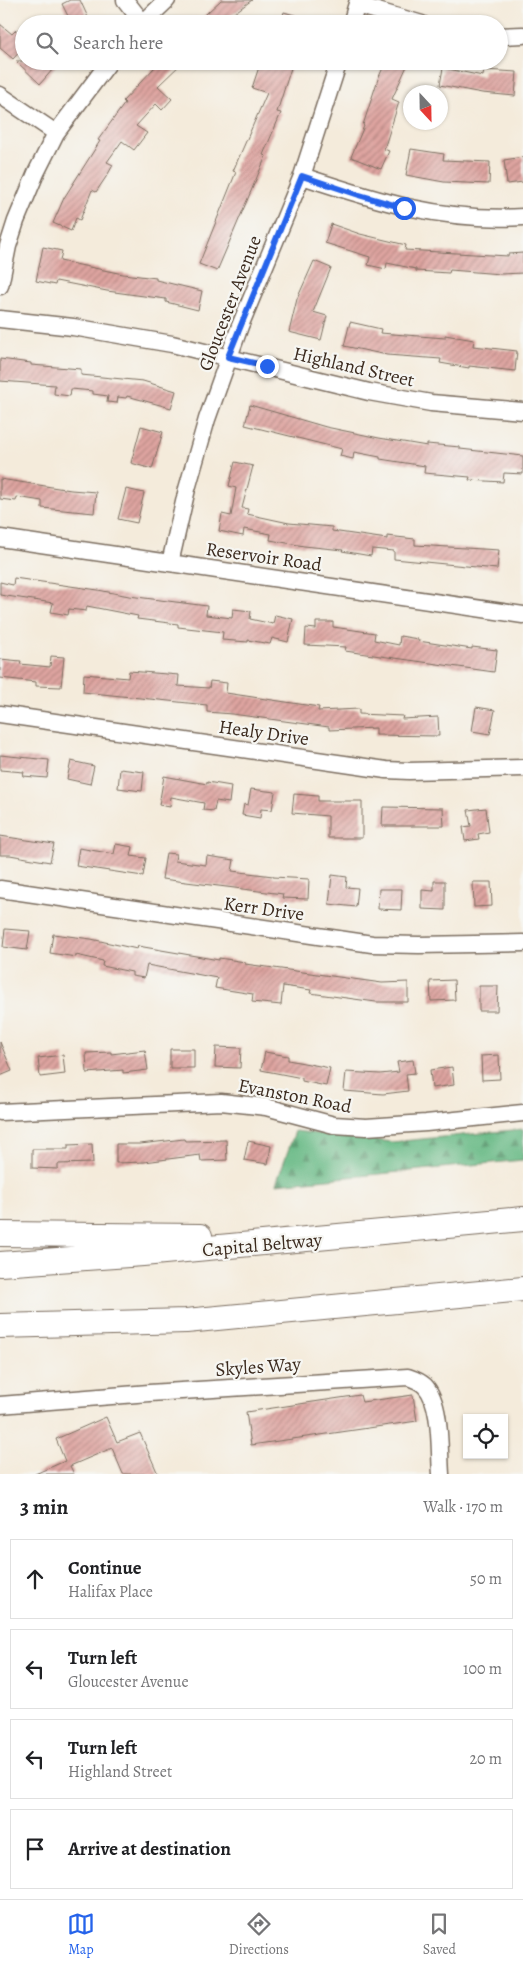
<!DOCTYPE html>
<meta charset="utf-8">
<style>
body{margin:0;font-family:Alegreya,serif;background:#f6f6f6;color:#202124}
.controls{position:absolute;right:15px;bottom:15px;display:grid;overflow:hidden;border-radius:0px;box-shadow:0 1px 4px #0004}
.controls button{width:45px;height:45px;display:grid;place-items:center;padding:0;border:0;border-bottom:1px solid #e0e0e0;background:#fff;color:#202124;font:25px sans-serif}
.compass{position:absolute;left:403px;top:85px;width:45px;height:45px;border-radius:50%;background:#fff;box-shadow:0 1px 4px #0004;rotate:158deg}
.stop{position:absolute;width:15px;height:15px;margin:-11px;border:4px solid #2563eb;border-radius:50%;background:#fff}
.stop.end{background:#2563eb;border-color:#fff;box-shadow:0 1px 5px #0008}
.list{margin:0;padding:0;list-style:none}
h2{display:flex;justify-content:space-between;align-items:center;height:65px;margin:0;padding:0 20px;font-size:21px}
h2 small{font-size:16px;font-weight:400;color:#757577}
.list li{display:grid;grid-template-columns:32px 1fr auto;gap:15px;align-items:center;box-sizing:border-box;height:80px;margin:0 10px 10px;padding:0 10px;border:1px solid #e0e0e0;border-radius:0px}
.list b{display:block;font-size:19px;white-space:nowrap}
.list p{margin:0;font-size:16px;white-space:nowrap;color:#757577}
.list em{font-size:16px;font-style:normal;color:#757577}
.icon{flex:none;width:28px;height:28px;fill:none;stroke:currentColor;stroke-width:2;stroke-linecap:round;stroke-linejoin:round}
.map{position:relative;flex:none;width:523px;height:1474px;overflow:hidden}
.search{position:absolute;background:#fff;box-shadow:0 1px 4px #0004;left:15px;right:15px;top:15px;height:55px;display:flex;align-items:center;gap:12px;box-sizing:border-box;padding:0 18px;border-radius:28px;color:#757577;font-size:19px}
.sheet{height:425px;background:#fff}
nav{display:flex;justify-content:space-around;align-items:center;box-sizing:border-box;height:70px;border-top:1px solid #e0e0e0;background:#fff;font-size:14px;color:#757577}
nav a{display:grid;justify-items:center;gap:2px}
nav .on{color:#2563eb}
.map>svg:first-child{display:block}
.forest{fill:url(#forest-firs);stroke:#527252}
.building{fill:url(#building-hatch)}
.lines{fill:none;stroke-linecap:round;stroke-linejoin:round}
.minor-casing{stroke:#7c6e60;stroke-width:19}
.highway-casing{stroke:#7c6e60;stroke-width:26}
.minor{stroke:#fff;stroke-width:16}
.highway{stroke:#fff;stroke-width:24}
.route{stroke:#2563eb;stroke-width:6}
.labels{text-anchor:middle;stroke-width:4.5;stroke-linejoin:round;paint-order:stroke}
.street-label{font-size:19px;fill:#3b2a1e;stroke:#f6f6f2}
</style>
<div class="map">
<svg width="523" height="1474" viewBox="0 0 523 1474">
<defs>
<pattern id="forest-firs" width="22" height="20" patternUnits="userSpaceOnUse" patternTransform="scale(1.25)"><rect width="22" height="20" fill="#69ba86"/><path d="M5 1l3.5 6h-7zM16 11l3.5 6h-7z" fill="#58976d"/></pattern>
<pattern id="building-hatch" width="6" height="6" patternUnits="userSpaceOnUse" patternTransform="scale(1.25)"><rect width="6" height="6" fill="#dea4a0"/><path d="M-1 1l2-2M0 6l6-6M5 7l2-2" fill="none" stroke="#b58682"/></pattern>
</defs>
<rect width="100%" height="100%" fill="#f6f6f2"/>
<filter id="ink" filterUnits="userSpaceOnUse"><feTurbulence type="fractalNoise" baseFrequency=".02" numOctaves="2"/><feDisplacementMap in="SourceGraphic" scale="10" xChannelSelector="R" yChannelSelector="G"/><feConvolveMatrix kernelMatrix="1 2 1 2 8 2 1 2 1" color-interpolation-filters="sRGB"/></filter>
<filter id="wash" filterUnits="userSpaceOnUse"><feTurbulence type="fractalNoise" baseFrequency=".0096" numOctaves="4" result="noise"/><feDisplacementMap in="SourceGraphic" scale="20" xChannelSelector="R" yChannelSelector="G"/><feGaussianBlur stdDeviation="1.12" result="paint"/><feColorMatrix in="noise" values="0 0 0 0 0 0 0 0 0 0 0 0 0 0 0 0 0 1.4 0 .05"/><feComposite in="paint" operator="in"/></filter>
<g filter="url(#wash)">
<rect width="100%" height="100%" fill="#f4ebdb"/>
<path class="forest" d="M523 1129V1160L276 1184 295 1131 392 1142Z"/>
<g id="blocks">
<path class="building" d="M70 0H80L91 24H72L62 4Z
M221 0H252L219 24H195Z
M284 12 315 21V24H280Z
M0 24 12 34 17 29 24 35V47L13 59 0 48Z
M16 61H60L40 84Z
M148 61H184L158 86 172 99 162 110 156 104 136 126 147 133 134 150 122 141 107 162 113 165 108 174 96 192 92 190 80 220 76 218 71 231 53 223 64 198 100 141 98 140 125 103 123 101 155 67Z
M261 61H281L292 65 277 112 281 113 263 155 266 156 217 271 199 264 236 172 233 171 267 93 252 88Z
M386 61H396L407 66 392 99 399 102 384 149 389 151 381 169 351 157 364 126 363 125 378 79Z
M443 68 483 76 484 70 517 72 515 96 482 93 440 85Z
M411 149 444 154 443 160 490 162 489 184 444 182 406 175Z
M523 157V182L507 184 504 160Z
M331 224 360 234 406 245 405 250 508 256V254L523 253V273L501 274 450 270 449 273 416 271V269L387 263 386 269 368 265 370 257 325 243Z
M43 247 62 251 60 261 123 274 156 278V280L202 291 198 310 166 302V299L107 291 56 281 55 285 36 281Z
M314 261 331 268 313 312 327 316 321 340 289 332 297 299Z
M350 322 381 329 380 333 445 338V335L474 340 473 346 517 351 515 371 469 366V368L440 363 441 359 387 355 344 346Z
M0 359 31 363V365L81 369V375L143 381 176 391 171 408 127 396 126 398 118 397 117 403 107 402 108 396 93 394V391L71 389 70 396 54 394 55 385 0 381Z
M250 405 326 427 379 438 427 446V444L460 447V449L523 456V474L504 473 503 482 469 480 470 477 424 473 425 466 380 459V457L354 452 353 459 340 456 342 449 245 425Z
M141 426 163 432 152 469 131 463Z
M235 462 253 466 242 508 248 509 247 514 289 523 332 527V531L387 539V536L415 539V545L499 550 497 569 394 559V551L372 549 371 556 342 551 343 550 304 546 270 540 271 534 244 529 243 536 219 531 222 514 231 516 236 488 229 486Z
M0 479 71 490 96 492 94 513 42 508V501L17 497 16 501 0 499Z
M126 489 144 493 137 523 118 519Z
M14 578 98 590 129 596 207 606 206 615 232 618 233 609 251 611 250 619 273 624 275 615 293 619 288 642 272 638 270 644 248 640V642L222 640 223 632 178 627V624L137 619 138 616 87 606 86 611 69 609 68 615 51 612 53 603 0 595V582L13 585Z
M316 622H333V627L375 633 374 640 399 645 400 636 418 639V641L472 649V647L497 650 494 672 345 651 346 647 305 645 306 628 316 629Z
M51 656 64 657 61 687 36 686V682L0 678V659L21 661 20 664 50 667Z
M129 671 179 675 178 686 209 688 210 681 227 683 226 693 319 707 318 711 359 709V714L403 716 402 719 438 717 439 736 376 735V728L329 730V727L232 714 207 712V705L83 692 84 674 128 678Z
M476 707 495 710 490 734 472 731Z
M0 755 49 760 47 778 23 776 24 772 0 770Z
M71 761 94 766 90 784 67 779Z
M120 769 144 772 142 791 118 788Z
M164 776 207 784V782L231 786 229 803 216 801 214 811 203 810 204 803 171 797 170 807 159 805Z
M251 789 275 792 272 810 261 809 260 818 242 815 244 804 248 805Z
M294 794 318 796V801H362V838H328V816L292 813Z
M383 807 443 808 444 826H382Z
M486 808 489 832 478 834 479 839 465 841 463 827 471 826 468 810Z
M0 836 54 844 50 862 10 855H0Z
M116 844 133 847 131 856 146 858 143 876 76 866 79 848 114 854Z
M166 853 176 854 175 861 206 865 207 856 234 860 232 871 273 876V877L309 879 308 899 282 898 283 894 162 879Z
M332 875 347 877 346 887 358 888 356 907 329 904Z
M434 881H445V910L422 909V890L434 891Z
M473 882H491L492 906 474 907Z
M379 889H402L401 910 378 909Z
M5 929 30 931 27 950 3 947Z
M53 934 91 939 137 949 138 946 219 960V958L245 962V964L382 983 408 982V1002H376L310 993 311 990 283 986 281 1005 252 1002 253 994 215 988 217 978 147 965 144 978 132 976V972L102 966 103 961 76 955V957L50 953Z
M454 980 455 1000 431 1001 430 981Z
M479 986H498L497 1011H479Z
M0 1042 12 1071 0 1076Z
M216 1047 241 1048 240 1068 215 1067Z
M170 1049H194V1068H170Z
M145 1050 148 1070 123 1073V1070L87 1073 86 1053 111 1052V1054Z
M265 1052 288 1056V1060L330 1068 326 1086 302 1081V1078L261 1070Z
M63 1055 65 1074 40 1077 38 1058Z
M499 1055 500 1079 482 1080 481 1056Z
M413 1060 415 1073 406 1074 408 1091 383 1094 344 1091 346 1072 380 1074 399 1072 397 1062Z
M452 1067 454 1085 432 1088 430 1070Z
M184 1139 185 1141 226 1140 227 1160 201 1161 200 1155 144 1162 116 1163V1144H140Z
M248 1141 271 1146 268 1164 244 1160Z
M92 1144 93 1163 58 1164V1169L32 1168V1149H68V1145Z
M360 1395 362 1402 413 1395 417 1421 251 1445 246 1412Z
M106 1417 117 1442 140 1433 158 1474H123L112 1448 70 1466 74 1474H35L65 1461 56 1439Z"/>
</g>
</g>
<g filter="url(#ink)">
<use href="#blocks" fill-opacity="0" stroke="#7c6e60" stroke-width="1"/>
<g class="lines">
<defs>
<path id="minor" d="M125 0 143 23
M357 5 422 24
M142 24 167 0
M351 24 358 0
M499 36 523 35
M0 95 56 133
M302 176C377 201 443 222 523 217
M0 286 8 246 16 221 36 173 56 133 110 61
M0 319 73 327 172 344 369 392 431 403 523 411
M0 538 523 615
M170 563 187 489 207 419 240 326 302 176 339 61
M0 714 386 770 409 771 523 768
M0 889 372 944 419 945 523 943
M0 1112 221 1102 266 1107 334 1125 366 1127 426 1123 523 1113
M0 1405 149 1393 408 1377C414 1379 420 1381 425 1386 442 1404 439 1450 441 1474"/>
<path id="highway" d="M0 1234 200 1236
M0 1264 143 1254 523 1219
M0 1326 186 1321 523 1289"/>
</defs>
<use href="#minor" class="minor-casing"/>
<use href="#highway" class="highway-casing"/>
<use href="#minor" class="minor"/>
<use href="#highway" class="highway"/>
</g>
</g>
<g class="lines" filter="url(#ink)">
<path class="route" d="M267 366 228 357 302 176 359 195 404 208"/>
</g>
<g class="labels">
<g class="street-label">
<text transform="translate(229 303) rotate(-69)" y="7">Gloucester Avenue</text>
<text transform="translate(354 366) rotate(13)" y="7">Highland Street</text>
<text transform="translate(264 556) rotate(8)" y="7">Reservoir Road</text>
<text transform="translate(264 732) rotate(8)" y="7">Healy Drive</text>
<text transform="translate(264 908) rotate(8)" y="7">Kerr Drive</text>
<text transform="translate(295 1095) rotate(11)" y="7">Evanston Road</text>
<text transform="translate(262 1244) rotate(-5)" y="7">Capital Beltway</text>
<text transform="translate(258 1366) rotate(-4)" y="7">Skyles Way</text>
</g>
</g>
</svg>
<div class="controls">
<button><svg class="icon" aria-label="locate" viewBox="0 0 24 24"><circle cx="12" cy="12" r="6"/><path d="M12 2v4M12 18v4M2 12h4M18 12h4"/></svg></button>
</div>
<svg class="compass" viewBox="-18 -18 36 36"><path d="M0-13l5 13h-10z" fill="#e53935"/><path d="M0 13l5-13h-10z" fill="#757577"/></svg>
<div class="stop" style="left:404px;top:208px"></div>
<div class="stop end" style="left:267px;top:366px"></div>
<div class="search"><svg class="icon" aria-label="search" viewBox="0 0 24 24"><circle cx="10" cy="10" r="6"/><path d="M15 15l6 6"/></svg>Search here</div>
</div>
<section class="sheet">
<h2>3 min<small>Walk · 170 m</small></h2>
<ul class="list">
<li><svg class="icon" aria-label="ahead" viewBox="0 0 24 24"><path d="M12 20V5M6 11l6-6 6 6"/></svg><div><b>Continue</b><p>Halifax Place</p></div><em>50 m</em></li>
<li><svg class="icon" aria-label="left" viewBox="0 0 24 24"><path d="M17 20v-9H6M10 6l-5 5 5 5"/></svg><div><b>Turn left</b><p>Gloucester Avenue</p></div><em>100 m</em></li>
<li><svg class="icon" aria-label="left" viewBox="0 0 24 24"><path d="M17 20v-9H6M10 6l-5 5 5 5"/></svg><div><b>Turn left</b><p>Highland Street</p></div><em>20 m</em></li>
<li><svg class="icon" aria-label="arrive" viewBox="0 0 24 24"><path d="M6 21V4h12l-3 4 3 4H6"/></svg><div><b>Arrive at destination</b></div></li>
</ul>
</section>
<nav>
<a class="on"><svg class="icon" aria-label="map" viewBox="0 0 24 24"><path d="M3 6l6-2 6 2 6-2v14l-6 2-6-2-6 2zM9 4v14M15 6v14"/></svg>Map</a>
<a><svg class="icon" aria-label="directions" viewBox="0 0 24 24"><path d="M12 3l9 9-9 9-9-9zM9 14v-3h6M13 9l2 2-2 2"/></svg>Directions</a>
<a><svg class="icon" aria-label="saved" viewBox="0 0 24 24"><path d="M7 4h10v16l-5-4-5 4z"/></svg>Saved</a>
</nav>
